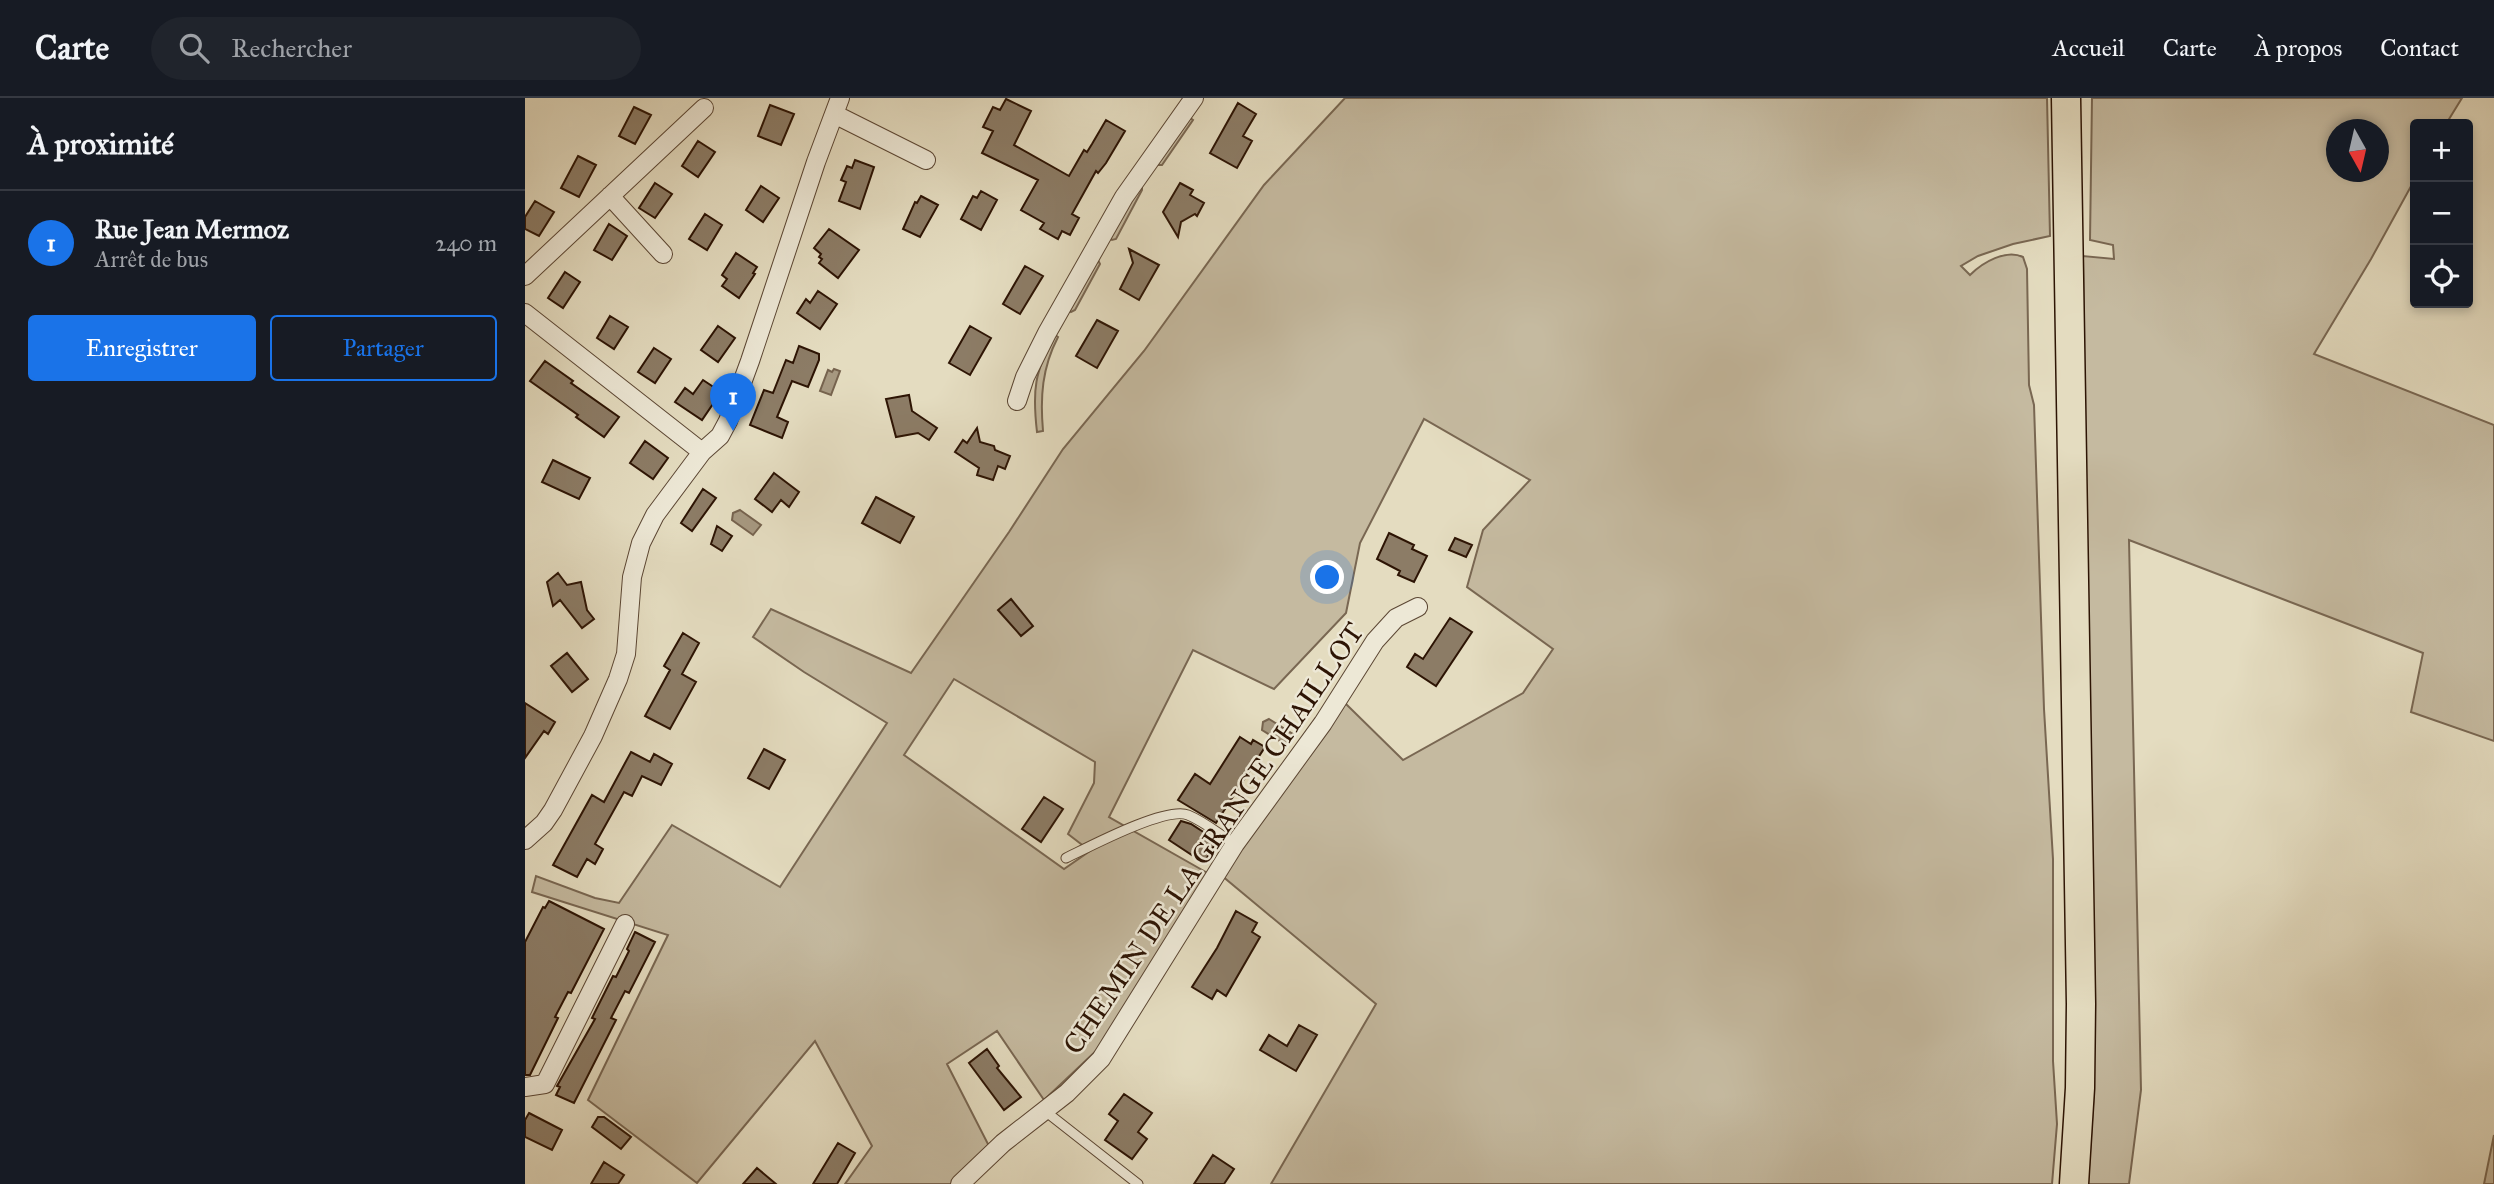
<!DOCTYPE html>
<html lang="fr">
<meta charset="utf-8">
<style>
body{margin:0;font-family:"IM FELL Great Primer",serif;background:#20242c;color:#f1f3f6}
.controls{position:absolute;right:21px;top:21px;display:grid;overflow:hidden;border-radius:7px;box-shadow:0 4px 10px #0003}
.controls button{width:63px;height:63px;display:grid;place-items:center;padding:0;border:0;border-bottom:2px solid #363941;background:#171b24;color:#f1f3f6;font:35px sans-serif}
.compass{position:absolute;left:1801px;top:21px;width:63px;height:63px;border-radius:50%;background:#171b24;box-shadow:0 4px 10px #0003;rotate:172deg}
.you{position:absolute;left:803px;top:480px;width:24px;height:24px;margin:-18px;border:5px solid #fff;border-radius:50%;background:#1a73e8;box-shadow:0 0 0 10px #1a73e833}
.badge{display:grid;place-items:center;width:46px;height:46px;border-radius:50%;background:#1a73e8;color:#fff;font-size:23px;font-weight:700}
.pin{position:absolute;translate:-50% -58px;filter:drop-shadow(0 2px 4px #0008)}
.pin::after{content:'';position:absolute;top:37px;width:24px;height:21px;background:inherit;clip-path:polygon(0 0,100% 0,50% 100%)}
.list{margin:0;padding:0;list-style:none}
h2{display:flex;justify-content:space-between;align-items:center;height:91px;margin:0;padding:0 28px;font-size:30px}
h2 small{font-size:23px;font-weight:400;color:#9ea1a6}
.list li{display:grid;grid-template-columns:46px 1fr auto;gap:21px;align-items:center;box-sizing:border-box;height:105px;padding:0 28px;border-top:2px solid #363941}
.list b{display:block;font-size:26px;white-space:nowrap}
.list p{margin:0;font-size:23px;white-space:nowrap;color:#9ea1a6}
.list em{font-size:23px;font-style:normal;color:#9ea1a6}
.actions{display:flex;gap:14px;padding:21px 28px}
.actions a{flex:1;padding:16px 0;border:2px solid #1a73e8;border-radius:7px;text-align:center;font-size:24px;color:#1a73e8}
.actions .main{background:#1a73e8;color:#fff}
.icon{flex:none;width:38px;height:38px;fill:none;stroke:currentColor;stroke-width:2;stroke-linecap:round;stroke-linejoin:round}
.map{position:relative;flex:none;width:1969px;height:1086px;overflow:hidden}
header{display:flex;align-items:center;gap:42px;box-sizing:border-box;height:98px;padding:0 35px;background:#171b24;border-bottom:2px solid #363941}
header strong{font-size:33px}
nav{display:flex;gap:38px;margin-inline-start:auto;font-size:24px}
.search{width:490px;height:63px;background:#20242c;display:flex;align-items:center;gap:18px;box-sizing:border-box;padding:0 24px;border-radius:38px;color:#9ea1a6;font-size:26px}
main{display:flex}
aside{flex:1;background:#171b24}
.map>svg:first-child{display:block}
.green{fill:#c5baa0;stroke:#796752;stroke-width:2;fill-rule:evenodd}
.water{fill:#a69880;stroke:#76634e;stroke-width:2}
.building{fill:#8c7c66;stroke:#2d1404;stroke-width:2}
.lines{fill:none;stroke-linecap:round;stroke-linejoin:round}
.service-casing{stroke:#5b4633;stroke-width:11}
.minor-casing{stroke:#5b4633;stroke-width:20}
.primary-casing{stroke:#2d1404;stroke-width:31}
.service{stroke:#ede8d6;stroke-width:9}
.minor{stroke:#ede8d6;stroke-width:18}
.primary{stroke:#e4dcc0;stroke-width:28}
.labels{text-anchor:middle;stroke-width:5;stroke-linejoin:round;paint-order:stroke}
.street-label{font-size:28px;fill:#2d1404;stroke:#ede8d6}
</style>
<header>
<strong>Carte</strong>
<div class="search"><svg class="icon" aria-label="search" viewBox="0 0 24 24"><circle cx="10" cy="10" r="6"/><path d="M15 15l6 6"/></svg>Rechercher</div>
<nav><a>Accueil</a><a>Carte</a><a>À propos</a><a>Contact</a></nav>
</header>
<main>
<aside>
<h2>À proximité<small></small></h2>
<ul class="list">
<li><span class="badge">1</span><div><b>Rue Jean Mermoz</b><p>Arrêt de bus</p></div><em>240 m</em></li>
</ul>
<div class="actions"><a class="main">Enregistrer</a><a>Partager</a></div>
</aside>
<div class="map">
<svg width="1969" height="1086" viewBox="0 0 1969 1086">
<rect width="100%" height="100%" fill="#e4dcc0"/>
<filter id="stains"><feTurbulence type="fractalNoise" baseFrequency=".00286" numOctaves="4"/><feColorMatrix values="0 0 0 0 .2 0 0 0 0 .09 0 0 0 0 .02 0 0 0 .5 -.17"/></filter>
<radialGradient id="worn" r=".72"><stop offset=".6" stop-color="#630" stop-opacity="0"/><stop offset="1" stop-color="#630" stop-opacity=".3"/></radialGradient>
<path class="green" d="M820 0H1522L1525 138 1488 146 1453 158 1436 168 1445 177C1458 164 1481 151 1498 159L1502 171 1504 287 1509 307 1519 611 1528 761V963L1532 1026 1527 1086H746L851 906 696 777 819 604 878 662 998 595 1028 551 942 489 958 432 1005 382 899 321 835 445 821 515 749 591 668 552 584 719 686 777 573 951 519 1002 472 933 422 966 464 1048 427 1086H320L347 1048 290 943 172 1085 63 1002 143 837 7 794 11 778 70 800 94 805 147 727 255 789 362 625 279 574 228 539 246 511 386 575 484 434 538 351 619 253 739 87ZM429 581 570 664 569 685 543 736 565 753 539 771 379 657Z
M1567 0H1937L1921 26H1890V81L1846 161 1789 256 1969 327V643L1886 614 1898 555 1604 442 1616 992 1604 1086H1563L1569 992 1561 556 1558 158 1589 161 1588 147 1565 142ZM1812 32H1854V74H1812Z
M664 19 668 22 637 67H633L631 66Z
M617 88V92L591 141 587 142 585 140 606 99Z
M573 162 575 166 550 212 546 214 544 212Z
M529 236 533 239C517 270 515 299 518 333L512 334C507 291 510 275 529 236Z
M1969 1037V1086H1959Z"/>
<path class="water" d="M309 271 315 273 306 297 295 293 303 272 307 274Z
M215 412 236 427 228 437 207 422 208 415Z
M744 621 768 636 761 647 737 632 738 624Z"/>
<path class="building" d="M481 1 506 13 489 47 544 78 559 52 562 54 567 46 581 22 600 33 581 65 573 75 571 73 547 116 554 120 545 137 537 133 533 141 515 131 519 125 496 112 513 82 457 55 468 33 458 29 468 9 475 12Z
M713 5 731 16 718 38 727 43 712 70 685 55Z
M245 7 269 16 256 47 233 38Z
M109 9 126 17 110 46 94 38Z
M173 43 190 54 173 79 157 68Z
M53 58 71 67 54 99 36 90Z
M330 62 349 69 335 111 314 103 321 84 316 82 322 68 327 70Z
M130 85 147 96 130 120 114 110Z
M655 85 668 92 665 97 679 105 672 118 670 116 656 124 653 139 638 114Z
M236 88 254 100 238 124 221 112Z
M456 93 472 102 456 132 436 121 448 98 452 100Z
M396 98 413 107 395 139 378 131 390 104 392 105Z
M10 103 29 114 14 138 0 131V119Z
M180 116 197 127 182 152 164 141Z
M84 126 102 138 87 162 69 152Z
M304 131 334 152 313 180 294 165 297 161 294 159 296 156 289 150Z
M604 151 634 167 614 202 595 191 608 165Z
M211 155 232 169 228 175 230 176 214 200 197 188 202 181 197 177Z
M500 168 518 178 495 216 478 206Z
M40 174 55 184 38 210 23 200Z
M293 193 312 206 295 231 272 215 281 201 285 205Z
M85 218 103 229 89 251 72 240Z
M572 222 593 233 572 270 551 258Z
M193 228 210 240 193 264 176 252Z
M445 228 466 240 445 277 424 265Z
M274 248 294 256V262L283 289 267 283 252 319 263 324 257 340 225 327 239 292 248 295 261 262 268 265Z
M129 250 146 261 130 285 113 274Z
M20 263 48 283 46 285 94 319 79 339 51 319 53 317 5 283Z
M178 282 196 294 177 322 150 304 160 290 168 296Z
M384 297 387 313 412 330 404 342 393 335 371 339 361 301Z
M452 330 455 344 469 348 470 352 485 358 480 371 473 368 468 382 452 377 454 370 430 354 438 342 442 345Z
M120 343 143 360 128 381 105 365Z
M28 362 65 380 54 401 17 384Z
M249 375 274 394 264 409 256 402 247 414 230 401Z
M178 391 191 400 167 433 156 425Z
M351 399 389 419 375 445 337 425Z
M192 428 207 438 197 453 186 446Z
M864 435 889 447 887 451 902 458 889 484 873 477 875 473 852 461Z
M930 440 947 447 941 459 924 452Z
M33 475 42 487 56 484 62 512 69 521 57 530 35 502 28 508 22 484Z
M486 501 508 528 496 538 473 512Z
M925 520 947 534 911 588 882 569 890 556 898 561Z
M158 535 174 545 157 576 171 584 145 631 120 618 145 572 139 568Z
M42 555 63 581 47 594 26 568Z
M0 605 30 624 23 636 19 633 0 660Z
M715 639 726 646 728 642 740 649 691 725 653 702 670 676 685 686Z
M239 651 260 662 244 691 223 680Z
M106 654 125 664 129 656 147 666 136 687 117 678 107 698 99 694 70 746 78 751 70 766 62 761 52 779 28 767 67 697 79 704Z
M519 699 538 711 516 744 497 731Z
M656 723 666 726 683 737 681 740 690 746 679 765 644 742Z
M24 803 79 831 46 895 43 894 30 919 33 920 5 977H0V844L18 809 20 810Z
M711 813 732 825 727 834 735 839 701 898 692 892 687 901 667 889 692 850Z
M110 834 130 844 104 895 100 893 86 920 91 922 49 1005 31 997 35 989 32 988 70 921 67 920 88 878 91 879 104 853 102 851Z
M774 927 792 937 771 973 735 952 744 937 762 948Z
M462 951 474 968 472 970 496 999 479 1012 444 965Z
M599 996 627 1015 613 1034 622 1041 607 1061 580 1042 593 1023 584 1016Z
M4 1015 37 1032 27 1052 0 1039V1022Z
M73 1019H79L106 1039 96 1051 67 1029Z
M313 1045 330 1055 312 1086H288Z
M688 1057 709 1071 699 1086H669Z
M79 1064 99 1077 93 1086H66Z
M232 1070 251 1086H218Z"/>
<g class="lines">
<defs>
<path id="service" d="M541 760C564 749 641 708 663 717 680 724 695 737 710 746
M520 1013 613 1086"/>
<path id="minor" d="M309 16 401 62
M85 98 138 156
M0 178 179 10
M0 215 177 354
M492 303 500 279 522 235 599 99 669 0
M0 742 19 725 28 712 68 638 93 581 101 556 107 479 116 445 130 417 177 354 195 338 203 323 225 263 291 64 315 0
M0 989 20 986 100 826
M435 1086 478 1045 542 995 576 961 710 746 798 625 850 543 871 520 893 509"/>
<path id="primary" d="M1541 0 1556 906 1555 990 1549 1086"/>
</defs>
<use href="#service" class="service-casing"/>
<use href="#minor" class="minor-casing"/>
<use href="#primary" class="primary-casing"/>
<use href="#service" class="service"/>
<use href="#minor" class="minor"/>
<use href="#primary" class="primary"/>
</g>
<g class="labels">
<g class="street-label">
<text transform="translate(688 740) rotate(-56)" y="10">CHEMIN DE LA GRANGE CHAILLOT</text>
</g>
</g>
<rect width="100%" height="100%" filter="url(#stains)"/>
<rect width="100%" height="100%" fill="url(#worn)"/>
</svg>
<div class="controls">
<button>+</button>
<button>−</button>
<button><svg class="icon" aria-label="locate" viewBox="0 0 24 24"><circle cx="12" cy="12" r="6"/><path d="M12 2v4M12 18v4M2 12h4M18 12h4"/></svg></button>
</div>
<svg class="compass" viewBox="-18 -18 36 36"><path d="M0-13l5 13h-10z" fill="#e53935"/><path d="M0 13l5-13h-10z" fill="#9ea1a6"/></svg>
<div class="you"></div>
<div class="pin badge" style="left:208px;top:333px">1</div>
</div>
</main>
